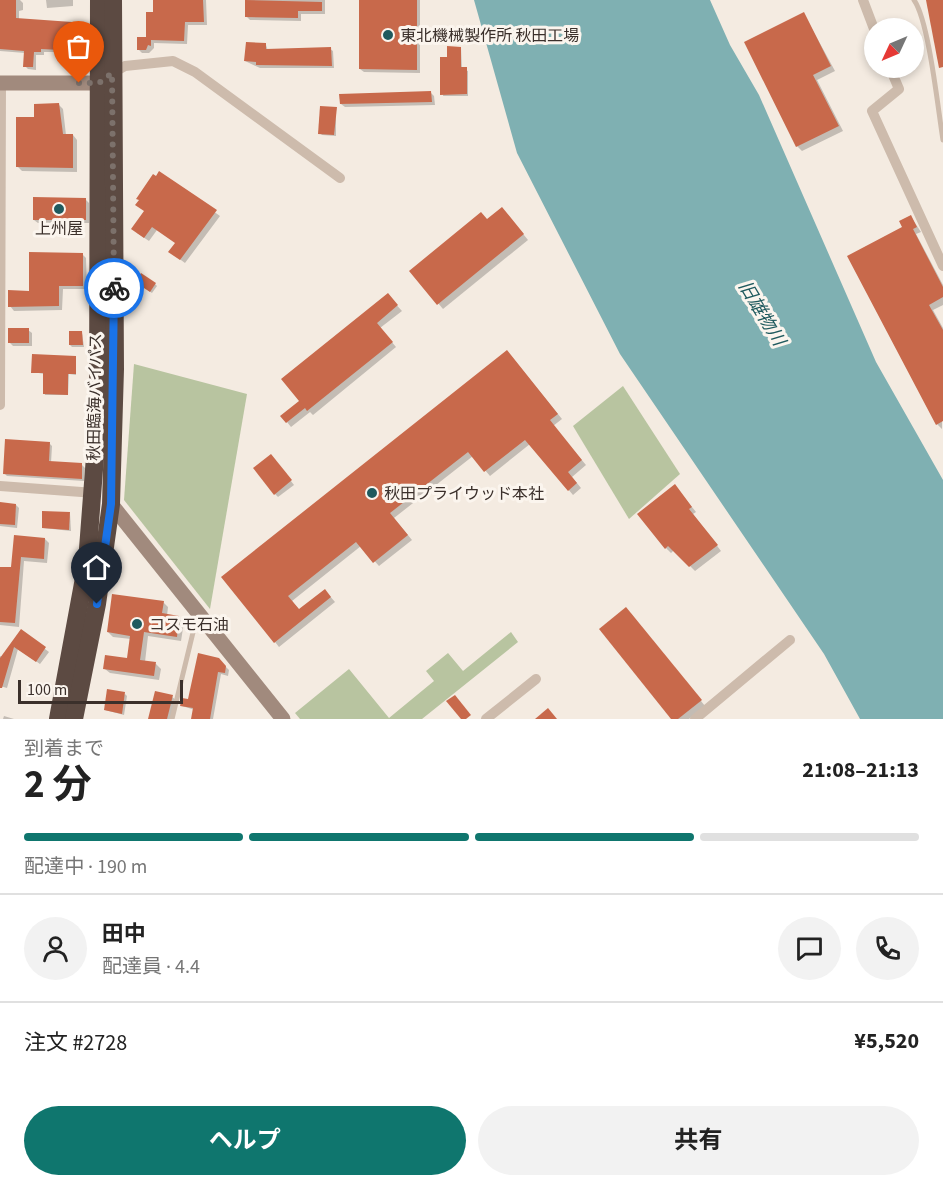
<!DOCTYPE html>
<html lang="ja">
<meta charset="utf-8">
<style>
:root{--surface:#fff;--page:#f2f2f2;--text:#222;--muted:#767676;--line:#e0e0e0;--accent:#0f766e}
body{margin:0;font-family:"Source Sans 3","Noto Sans JP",sans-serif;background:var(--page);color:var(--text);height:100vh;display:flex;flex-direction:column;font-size:22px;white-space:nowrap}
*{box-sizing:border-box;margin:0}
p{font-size:20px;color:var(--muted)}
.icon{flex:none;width:33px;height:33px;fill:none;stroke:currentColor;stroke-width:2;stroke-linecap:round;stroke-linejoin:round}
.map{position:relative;height:719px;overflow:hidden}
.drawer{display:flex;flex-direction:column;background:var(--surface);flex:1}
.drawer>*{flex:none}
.needle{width:39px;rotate:226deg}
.fabs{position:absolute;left:864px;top:18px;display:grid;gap:12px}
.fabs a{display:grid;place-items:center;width:60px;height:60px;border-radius:50%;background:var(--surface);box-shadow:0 3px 9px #0003;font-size:30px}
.scale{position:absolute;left:18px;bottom:15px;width:165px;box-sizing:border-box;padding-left:6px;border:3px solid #3b302b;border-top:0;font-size:16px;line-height:21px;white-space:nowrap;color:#3b302b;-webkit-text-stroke:4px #fbf5ee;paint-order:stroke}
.pin{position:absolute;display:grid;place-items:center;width:51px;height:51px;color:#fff;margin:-62px -26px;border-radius:50% 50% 50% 0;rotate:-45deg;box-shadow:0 0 6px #0007}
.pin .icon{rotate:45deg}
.courier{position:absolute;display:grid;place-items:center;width:60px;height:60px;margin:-30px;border:4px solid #1a73e8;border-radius:50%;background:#fff;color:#222;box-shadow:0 2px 8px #0007}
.summary em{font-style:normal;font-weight:700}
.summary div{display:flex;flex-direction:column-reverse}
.summary{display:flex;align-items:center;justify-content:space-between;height:102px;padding:0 24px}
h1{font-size:39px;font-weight:700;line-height:45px}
.bar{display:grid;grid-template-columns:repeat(4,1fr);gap:9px 6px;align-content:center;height:72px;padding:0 24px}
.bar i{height:8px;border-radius:4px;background:var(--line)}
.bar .selected{background:var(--accent)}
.bar p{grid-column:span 4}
.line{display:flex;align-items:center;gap:15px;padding:0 24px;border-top:2px solid var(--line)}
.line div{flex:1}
.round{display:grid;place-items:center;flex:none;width:63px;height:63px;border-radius:32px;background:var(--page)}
.primary-button{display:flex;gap:12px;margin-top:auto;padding:12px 24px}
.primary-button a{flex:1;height:69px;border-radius:36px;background:var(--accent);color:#fff;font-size:24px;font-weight:700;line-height:69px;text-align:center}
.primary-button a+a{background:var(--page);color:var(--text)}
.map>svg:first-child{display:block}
.green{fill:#b8c4a0}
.water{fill:#7fb0b2}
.shadow{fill:#0003}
.building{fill:#c8694b}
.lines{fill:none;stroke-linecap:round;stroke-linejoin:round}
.lane{stroke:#cdbbac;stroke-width:5}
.street{stroke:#cdbbac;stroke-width:10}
.secondary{stroke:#a18a7d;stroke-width:15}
.highway{stroke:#5c4a42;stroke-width:18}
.done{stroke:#7c716b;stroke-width:6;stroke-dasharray:0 10.8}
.route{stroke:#1a73e8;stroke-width:8}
.poi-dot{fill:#1f5a5e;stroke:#fbf5ee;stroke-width:2}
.labels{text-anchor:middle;stroke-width:6;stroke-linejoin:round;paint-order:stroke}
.poi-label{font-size:16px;fill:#3b302b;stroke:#fbf5ee;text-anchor:start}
.street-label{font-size:16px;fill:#3b302b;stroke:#fbf5ee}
.water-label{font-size:18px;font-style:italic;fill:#1f5a5e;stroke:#fbf5ee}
</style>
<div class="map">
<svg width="943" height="719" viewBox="0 0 943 719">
<rect width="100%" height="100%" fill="#f4ebe1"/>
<g class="green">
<polygon points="134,364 247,394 210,609 124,500"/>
<polygon points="623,386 680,474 629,519 573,426"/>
<polygon points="511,632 518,642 422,719 300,719 295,713 349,669 389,718 434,681 426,671 448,653 463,671"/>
</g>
<polygon class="water" points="474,0 710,0 730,45 759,95 876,362 943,480 943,719 860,719 824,654 620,354 517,153"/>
<g class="shadow">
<polygon points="0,0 20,0 23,3 23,10 19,11 19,20 86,25 89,28 89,38 64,38 64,52 44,52 44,55 36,55 36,70 28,69 25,66 25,53 0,51"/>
<polygon points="46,0 73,0 73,6 47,8"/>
<polygon points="154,0 206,0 207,25 188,25 187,44 154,43 154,48 149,53 142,53 138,49 147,38 154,13"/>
<polygon points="246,0 325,0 325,14 301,14 301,21 250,20 246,16"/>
<polygon points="361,0 420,0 420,73 364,72 360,69"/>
<polygon points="804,14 835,71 817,80 843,131 802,151 797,146"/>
<polygon points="266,45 268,51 330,49 333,51 334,68 260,68 245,61"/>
<polygon points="461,48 462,69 468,71 468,96 443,96 448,59"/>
<polygon points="431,93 434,96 435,105 345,107 341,104"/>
<polygon points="59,105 63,109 66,135 73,135 77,140 77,172 22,171 18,167 36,119"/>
<polygon points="336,109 336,136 322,135 320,133"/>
<polygon points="160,173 220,216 185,263 170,252 176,243 157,230 149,241 137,233"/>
<polygon points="85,199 89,203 89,223 38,223 34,220"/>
<polygon points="507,214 528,240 443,309 411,271 488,221"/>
<polygon points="911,217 921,232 916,234 943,285 943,305 933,310 943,328 942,429 937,424"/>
<polygon points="82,254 86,258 87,289 63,289 62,310 14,311 10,306"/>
<polygon points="139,284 155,284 157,286 152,293"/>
<polygon points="392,300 402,311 380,328 396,347 313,415 310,412 291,427 287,422 301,401"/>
<polygon points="28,330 32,333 32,346 13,346 9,342"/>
<polygon points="82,333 84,347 72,347 70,345"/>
<polygon points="76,357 76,375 69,374 68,395 45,395 44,374 33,372"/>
<polygon points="512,357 562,419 553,426 586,465 572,477 581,488 573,495 530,444 490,476 473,456 394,518 412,540 379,566 361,546 292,601 300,611 329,595 335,602 279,647 224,577"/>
<polygon points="49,443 52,446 51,463 81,464 85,468 84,481 7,476 4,473"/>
<polygon points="274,459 294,485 278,497 275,494"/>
<polygon points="679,491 696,512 693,514 721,551 695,571 674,550 671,553 666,548"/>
<polygon points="0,504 16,505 19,508 17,528 0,526"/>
<polygon points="70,514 71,531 43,528"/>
<polygon points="15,537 45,539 49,543 47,563 24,561 19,627 0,625 0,568 13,569"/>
<polygon points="163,602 168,607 167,616 179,617 184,622 181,641 148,636 145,662 156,664 161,669 159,680 110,673 105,669 128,660 131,639 113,637 108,632"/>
<polygon points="631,614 705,706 689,719 673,719 601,629"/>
<polygon points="21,631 49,652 40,664 18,649 7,688 0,686 0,656 3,657"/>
<polygon points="218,659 229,670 228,676 221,674 213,719 193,719 195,710 182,706 189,701"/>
<polygon points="125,694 127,696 124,715 105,710"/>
<polygon points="172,697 176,700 171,719 149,719"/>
<polygon points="4,716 14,719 3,719"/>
</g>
<g class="building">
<polygon points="0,0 16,0 16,18 86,23 87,35 61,36 61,50 41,49 41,52 34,52 33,67 23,67 24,51 0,49"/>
<polygon points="153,0 203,0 204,22 185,22 184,41 151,40 151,46 148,45 146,50 137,50 137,37 146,37 146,12 153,12"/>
<polygon points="245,0 322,2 322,11 298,11 298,18 245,17"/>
<polygon points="359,0 417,0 417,70 359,69"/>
<polygon points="926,0 943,0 943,67 939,68"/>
<polygon points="804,12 831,66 813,75 839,126 796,147 744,42"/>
<polygon points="246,42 266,43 266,49 331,47 332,66 256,65 256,62 244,61"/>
<polygon points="447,46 461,47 461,67 467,67 467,94 440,95 440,57 447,57"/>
<polygon points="431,91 432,102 340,104 339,94"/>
<polygon points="59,103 63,134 73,134 73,168 16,167 16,117 34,117 34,104"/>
<polygon points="320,106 337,107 334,135 318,134"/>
<polygon points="159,171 217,210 180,260 168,252 175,243 152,227 144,238 131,229 144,211 135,205 139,200 136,199 153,174 156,176"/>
<polygon points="33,197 86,198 86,220 33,220"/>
<polygon points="502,207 524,234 437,305 409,271 481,212 487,219"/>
<polygon points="911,215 917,227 913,229 943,287 943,297 929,305 943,330 943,421 936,425 847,256 902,227 899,221"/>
<polygon points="29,252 83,253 83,286 59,286 59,306 8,307 8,290 29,291"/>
<polygon points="141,273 156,283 150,292 135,282"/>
<polygon points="388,293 398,305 377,323 393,342 307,411 305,408 286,423 280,416 299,401 281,379"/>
<rect x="8" y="328" width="21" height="15"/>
<polygon points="69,331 82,331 83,345 69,345"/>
<polygon points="507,350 558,414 550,420 582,460 568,472 577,483 568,491 525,440 484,472 468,452 390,513 408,535 373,563 356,542 288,596 299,609 325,589 331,597 274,643 221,577"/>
<polygon points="32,354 76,356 76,374 68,374 68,395 43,394 43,373 31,373"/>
<polygon points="5,439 50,442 49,461 82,463 82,479 3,474"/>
<polygon points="271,454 292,480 274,495 253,468"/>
<polygon points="675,484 692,507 689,509 718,545 689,567 668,546 665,549 637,514"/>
<polygon points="0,502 16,504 15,525 0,524"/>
<polygon points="42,511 70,512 69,530 42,528"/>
<polygon points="14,535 45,538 44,559 21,557 15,623 0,622 0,567 11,567"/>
<polygon points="112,594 164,601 162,613 179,616 177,637 144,632 140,660 156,662 154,676 103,669 105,655 127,658 130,636 107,632"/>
<polygon points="626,607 702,700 678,719 671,719 599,629"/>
<polygon points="21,629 46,647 36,662 14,647 2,688 0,688 0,658"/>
<polygon points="198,653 219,658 226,666 225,673 218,672 210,719 191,719 193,708 180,706 182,698 188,699"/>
<polygon points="107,689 125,692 122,714 104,710"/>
<polygon points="155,691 173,695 167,719 148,719"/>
<polygon points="455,695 471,715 466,719 461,719 446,701"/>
<polygon points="548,708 557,719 535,719"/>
</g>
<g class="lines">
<g class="lane">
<path d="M 914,0 C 929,21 938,110 943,140"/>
<polyline points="172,719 197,616"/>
</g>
<g class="street">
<polyline points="863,0 874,29"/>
<polyline points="890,68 899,89 872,111 943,266"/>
<polyline points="113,73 125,66 173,61 195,72 340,178"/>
<polyline points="0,405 1,83"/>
<polyline points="0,486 95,493"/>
<polyline points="486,719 536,679"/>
<polyline points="695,719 790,640"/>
</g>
<g class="secondary">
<polyline points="0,83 99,83 106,78"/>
<polyline points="111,504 283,719"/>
</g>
<g class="highway">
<polyline points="58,719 87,562 98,417 99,0"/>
<polyline points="74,719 97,604 111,504 115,369 113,0"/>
</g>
</g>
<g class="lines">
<polyline class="done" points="79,83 99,83 112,73 114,288"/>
<polyline class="route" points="97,604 111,504 114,288"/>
</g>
<g class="poi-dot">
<circle cx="388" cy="35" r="6"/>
<circle cx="59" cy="209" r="6"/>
<circle cx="372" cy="493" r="6"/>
<circle cx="137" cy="624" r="6"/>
</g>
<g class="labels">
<g class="poi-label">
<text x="400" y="41">東北機械製作所 秋田工場</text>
<text x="59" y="234" text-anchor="middle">上州屋</text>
<text x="384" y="499">秋田プライウッド本社</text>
<text x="149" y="630">コスモ石油</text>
</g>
<g class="street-label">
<text transform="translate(94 397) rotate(-89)" y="6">秋田臨海バイパス</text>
</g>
<g class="water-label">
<text transform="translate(762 313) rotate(59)" y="6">旧雄物川</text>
</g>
</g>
</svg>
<div class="fabs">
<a><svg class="needle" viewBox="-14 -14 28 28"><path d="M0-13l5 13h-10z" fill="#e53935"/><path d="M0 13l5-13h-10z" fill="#767676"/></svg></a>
</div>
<div class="scale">100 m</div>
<div class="pin" style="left:79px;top:83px;background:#ea580c"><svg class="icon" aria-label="bag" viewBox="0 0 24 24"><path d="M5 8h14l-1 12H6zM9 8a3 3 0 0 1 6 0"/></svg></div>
<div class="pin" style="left:97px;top:604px;background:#1f2937"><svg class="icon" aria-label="home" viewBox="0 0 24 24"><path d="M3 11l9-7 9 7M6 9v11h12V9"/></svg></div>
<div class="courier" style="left:114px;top:288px"><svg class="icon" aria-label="bike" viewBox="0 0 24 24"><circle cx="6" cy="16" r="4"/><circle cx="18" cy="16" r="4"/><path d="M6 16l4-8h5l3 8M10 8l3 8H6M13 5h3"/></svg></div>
</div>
<section class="drawer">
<div class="summary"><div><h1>2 分</h1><p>到着まで</p></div><em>21:08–21:13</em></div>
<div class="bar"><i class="selected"></i><i class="selected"></i><i class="selected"></i><i></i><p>配達中 · 190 m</p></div>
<div class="line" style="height:108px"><a class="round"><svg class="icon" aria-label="person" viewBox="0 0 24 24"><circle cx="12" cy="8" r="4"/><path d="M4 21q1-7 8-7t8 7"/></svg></a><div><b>田中</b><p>配達員 · 4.4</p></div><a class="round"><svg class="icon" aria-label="chat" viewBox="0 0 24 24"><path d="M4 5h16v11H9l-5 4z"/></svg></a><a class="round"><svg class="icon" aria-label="phone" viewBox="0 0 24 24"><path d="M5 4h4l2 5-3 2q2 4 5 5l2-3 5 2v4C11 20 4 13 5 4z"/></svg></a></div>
<div class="line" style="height:78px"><div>注文 #2728</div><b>¥5,520</b></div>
<div class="primary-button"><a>ヘルプ</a><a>共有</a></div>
</section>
